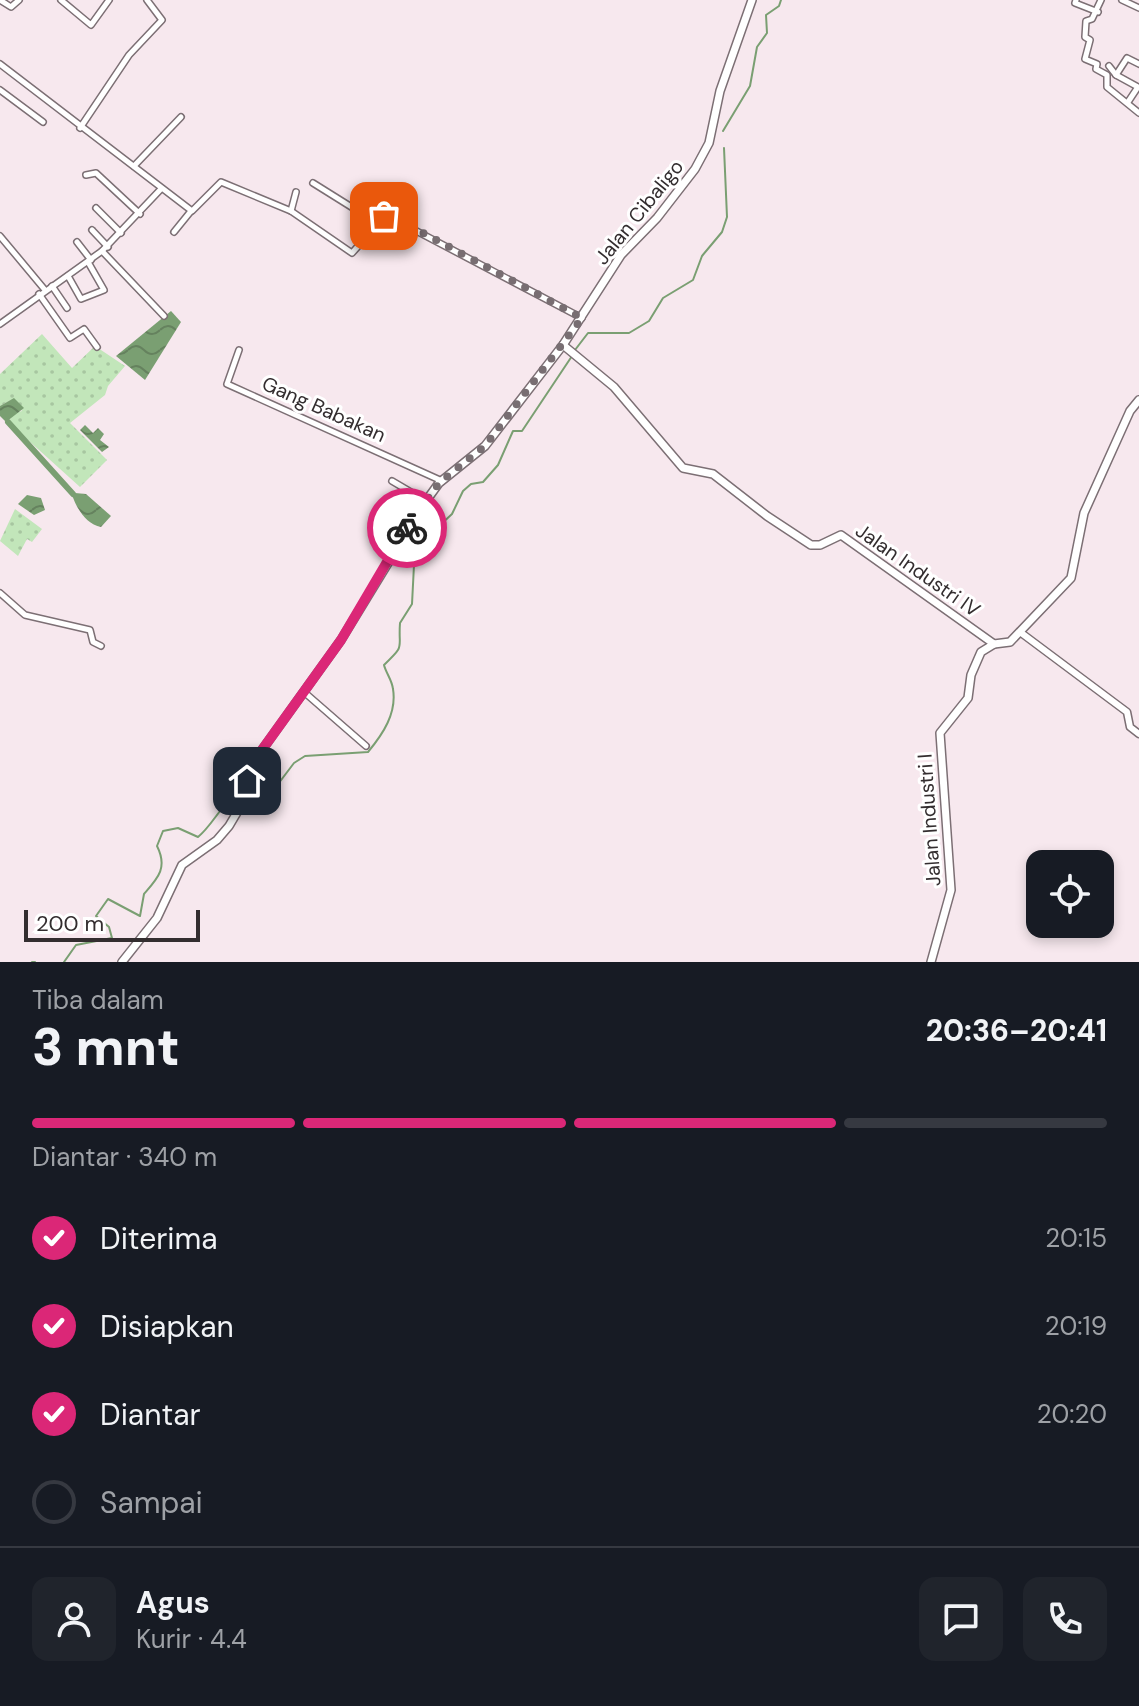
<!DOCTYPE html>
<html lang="id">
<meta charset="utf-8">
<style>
:root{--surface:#171b24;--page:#20242c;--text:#f1f3f6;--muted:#9ea1a6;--line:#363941;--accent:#db2777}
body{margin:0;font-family:"DM Sans",sans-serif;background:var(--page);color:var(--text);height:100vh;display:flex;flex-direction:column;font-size:30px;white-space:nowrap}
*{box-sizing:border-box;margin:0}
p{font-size:26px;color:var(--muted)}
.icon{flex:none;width:44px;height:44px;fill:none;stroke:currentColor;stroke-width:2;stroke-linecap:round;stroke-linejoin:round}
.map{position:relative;height:962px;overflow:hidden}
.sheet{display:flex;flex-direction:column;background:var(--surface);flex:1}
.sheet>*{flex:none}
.fabs{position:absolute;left:1026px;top:850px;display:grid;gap:16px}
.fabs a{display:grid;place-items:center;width:88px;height:88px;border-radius:16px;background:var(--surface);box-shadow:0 4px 12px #0003;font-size:40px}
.scale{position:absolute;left:24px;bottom:20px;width:176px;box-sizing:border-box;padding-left:8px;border:4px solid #332d2f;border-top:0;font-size:22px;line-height:28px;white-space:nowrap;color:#332d2f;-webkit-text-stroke:6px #fff;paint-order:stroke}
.pin{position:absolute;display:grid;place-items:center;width:68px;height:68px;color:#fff;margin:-34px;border-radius:16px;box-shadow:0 4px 12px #0006}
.courier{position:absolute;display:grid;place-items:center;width:80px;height:80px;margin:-40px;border:6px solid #db2777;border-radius:50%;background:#fff;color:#222;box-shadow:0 2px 10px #0007}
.overview em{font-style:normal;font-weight:800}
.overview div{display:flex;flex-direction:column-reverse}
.overview{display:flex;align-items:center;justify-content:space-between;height:136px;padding:0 32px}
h1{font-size:52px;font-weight:800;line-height:60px}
.bar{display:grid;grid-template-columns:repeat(4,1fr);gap:12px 8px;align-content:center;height:96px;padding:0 32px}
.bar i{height:10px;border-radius:6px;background:var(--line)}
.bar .current{background:var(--accent)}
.bar p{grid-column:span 4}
.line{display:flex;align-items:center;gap:20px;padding:0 32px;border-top:2px solid var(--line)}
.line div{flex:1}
.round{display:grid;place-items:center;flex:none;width:84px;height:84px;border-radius:16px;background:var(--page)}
ol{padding:0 32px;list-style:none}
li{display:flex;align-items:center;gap:24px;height:88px}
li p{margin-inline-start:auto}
li .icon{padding:8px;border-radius:50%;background:var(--accent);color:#fff;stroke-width:4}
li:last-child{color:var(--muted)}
li i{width:44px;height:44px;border:4px solid var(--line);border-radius:50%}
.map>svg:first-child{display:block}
.grass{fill:url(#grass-dots)}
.water{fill:url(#water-waves)}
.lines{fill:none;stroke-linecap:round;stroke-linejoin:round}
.stream{stroke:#7a9f72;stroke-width:2}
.canal{stroke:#7a9f72;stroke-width:6}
.minor-casing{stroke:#7c6f74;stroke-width:8}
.tertiary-casing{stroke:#7c6f74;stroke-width:9}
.secondary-casing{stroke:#7c6f74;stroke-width:10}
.minor{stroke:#fff;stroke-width:5}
.tertiary{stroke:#fff;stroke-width:6}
.secondary{stroke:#fff;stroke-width:7}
.done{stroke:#786e72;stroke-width:8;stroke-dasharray:0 14.4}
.route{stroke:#db2777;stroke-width:10}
.labels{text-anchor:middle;stroke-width:6;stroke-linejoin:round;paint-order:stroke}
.street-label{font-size:20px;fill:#332d2f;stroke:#fff}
</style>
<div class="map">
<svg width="1139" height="962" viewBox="0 0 1139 962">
<defs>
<pattern id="grass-dots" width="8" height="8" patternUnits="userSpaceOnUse" patternTransform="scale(2)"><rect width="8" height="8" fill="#c2e6ba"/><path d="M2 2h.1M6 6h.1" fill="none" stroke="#a7c6a0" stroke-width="1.8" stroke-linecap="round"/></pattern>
<pattern id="water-waves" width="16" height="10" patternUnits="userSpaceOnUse" patternTransform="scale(2)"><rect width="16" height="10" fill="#7a9f72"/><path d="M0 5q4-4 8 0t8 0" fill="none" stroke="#65825e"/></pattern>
</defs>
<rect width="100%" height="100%" fill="#f7e8ee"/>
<g class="grass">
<polygon points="42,334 72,368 95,346 125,366 108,386 105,395 70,423 107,460 80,487 8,422 14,413 22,411 16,401 11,400 0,406 0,374"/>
<polygon points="15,509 42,529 32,542 27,539 18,556 0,541"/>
</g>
<g class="water">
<polygon points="171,311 181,322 145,380 116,356"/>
<polygon points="14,398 24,408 6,422 0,416 0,406"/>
<polygon points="85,425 93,433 98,428 104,434 100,440 109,447 102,452 80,430"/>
<path d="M 75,493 L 86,494 L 111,516 L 101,527 C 86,524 77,509 72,495 Z"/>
<polygon points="27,495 41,498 45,510 34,515 18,504"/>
</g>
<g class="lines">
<g class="stream">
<polyline points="723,131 750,86 757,47 767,33 766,15 779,6 781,0"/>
<polyline points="575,350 588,333 629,333 649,321 663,298 693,280 702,256 722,232 727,217 724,148"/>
<path d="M 247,791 L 269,796 L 294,763 L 305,756 L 368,752 C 383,734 397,713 393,689 C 392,680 386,673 384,665 C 406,644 398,650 400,623 L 412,604 L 414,565 L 425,539 L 452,514 L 463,491 L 471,484 L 483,482 L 498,465 L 513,431 L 522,431 L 572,356"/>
<polyline points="32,962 35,962"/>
<path d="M 64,962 L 76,945 L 112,938 L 109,927 L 96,916 L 108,899 L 140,916 L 144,894 C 158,878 168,868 157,846 L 163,831 L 178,828 L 198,837 C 214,824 223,800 241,792"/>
</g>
<polyline class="canal" points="8,422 73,494"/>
<defs>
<g id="minor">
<polyline points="0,0 11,7 19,0"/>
<polyline points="61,0 91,25 109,0"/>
<polyline points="1076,0 1075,3 1098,12"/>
<polyline points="1101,0 1092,19 1086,21 1085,37 1090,40 1085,59 1097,64 1096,69 1107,75 1107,87 1139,113"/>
<polyline points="1122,0 1139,8"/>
<polyline points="0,64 192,211 221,182 291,211 352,253 386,215 582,318"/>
<polyline points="1109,66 1116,75 1138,87 1128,102"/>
<polyline points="1116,75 1127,58 1139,64"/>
<polyline points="0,90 43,122"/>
<polyline points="80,128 129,55 162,20 147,0"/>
<polyline points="134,166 181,117"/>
<polyline points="86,175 96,173 140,214"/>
<polyline points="313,183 377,223"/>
<polyline points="96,208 121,233"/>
<polyline points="291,211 296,192"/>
<polyline points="92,230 108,247"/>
<polyline points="174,232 191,211"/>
<polyline points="0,236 45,290"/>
<polyline points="77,242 91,260"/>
<polyline points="102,251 164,316"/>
<polyline points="68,276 81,299 104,290 88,262"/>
<polyline points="52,286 67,308"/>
<polyline points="39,294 70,338 84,329 97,347"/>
<polyline points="0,324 102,251 160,190"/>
<polyline points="239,350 227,384 442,481"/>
<polyline points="392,481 426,501"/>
<polyline points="0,593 25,615 90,630 93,642 101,646"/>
<polyline points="304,692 366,746"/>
<polyline points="221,791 250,770"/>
</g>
<polyline id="tertiary" points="1020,632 1127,712 1130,727 1139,734"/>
<g id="secondary">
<polyline points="563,345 614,387 683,468 713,474 767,516 811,545 820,545 841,535 994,644"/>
<polyline points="122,962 157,918 182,865 217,840 229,826 242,804 254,761 341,640 426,501 439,483 485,446 563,345 621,255 657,218 695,169 709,143 720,91 752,0"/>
<polyline points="931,962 951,890 940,733 968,698 971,675 981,652 994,644 1010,642 1071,578 1084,513 1130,411 1139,400"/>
</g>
</defs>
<use href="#minor" class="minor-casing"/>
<use href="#tertiary" class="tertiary-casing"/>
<use href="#secondary" class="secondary-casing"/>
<use href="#minor" class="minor"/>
<use href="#tertiary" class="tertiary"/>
<use href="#secondary" class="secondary"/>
</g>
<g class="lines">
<polyline class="done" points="384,216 408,225 582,318 485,446 439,483 407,528"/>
<polyline class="route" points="247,781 254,761 341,640 407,528"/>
</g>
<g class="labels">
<g class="street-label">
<text transform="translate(639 212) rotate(-51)" y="7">Jalan Cibaligo</text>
<text transform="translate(324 409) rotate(24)" y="7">Gang Babakan</text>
<text transform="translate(918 570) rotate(35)" y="7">Jalan Industri IV</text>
<text transform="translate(929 820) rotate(-94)" y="7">Jalan Industri I</text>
</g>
</g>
</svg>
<div class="fabs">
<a><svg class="icon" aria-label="locate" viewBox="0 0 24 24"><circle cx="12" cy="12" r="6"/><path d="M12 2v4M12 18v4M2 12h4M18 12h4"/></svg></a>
</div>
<div class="scale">200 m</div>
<div class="pin" style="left:384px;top:216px;background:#ea580c"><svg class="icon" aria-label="bag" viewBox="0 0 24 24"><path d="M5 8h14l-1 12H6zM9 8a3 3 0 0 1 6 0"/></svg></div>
<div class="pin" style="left:247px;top:781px;background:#1f2937"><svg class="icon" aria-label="home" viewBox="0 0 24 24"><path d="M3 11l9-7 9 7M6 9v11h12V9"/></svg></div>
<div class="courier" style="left:407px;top:528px"><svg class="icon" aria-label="bike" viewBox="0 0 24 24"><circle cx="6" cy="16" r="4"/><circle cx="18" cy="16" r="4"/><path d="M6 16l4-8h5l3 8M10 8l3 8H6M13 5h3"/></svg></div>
</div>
<section class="sheet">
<div class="overview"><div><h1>3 mnt</h1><p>Tiba dalam</p></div><em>20:36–20:41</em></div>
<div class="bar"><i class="current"></i><i class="current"></i><i class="current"></i><i></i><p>Diantar · 340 m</p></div>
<ol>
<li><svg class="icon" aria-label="check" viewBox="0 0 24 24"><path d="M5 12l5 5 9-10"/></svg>Diterima<p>20:15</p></li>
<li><svg class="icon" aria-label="check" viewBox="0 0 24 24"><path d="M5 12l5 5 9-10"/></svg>Disiapkan<p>20:19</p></li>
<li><svg class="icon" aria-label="check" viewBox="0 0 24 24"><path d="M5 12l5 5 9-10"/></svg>Diantar<p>20:20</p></li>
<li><i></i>Sampai</li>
</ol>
<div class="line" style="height:144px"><a class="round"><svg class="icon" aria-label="person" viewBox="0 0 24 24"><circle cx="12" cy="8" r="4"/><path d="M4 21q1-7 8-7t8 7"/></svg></a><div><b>Agus</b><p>Kurir · 4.4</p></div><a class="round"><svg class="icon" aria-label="chat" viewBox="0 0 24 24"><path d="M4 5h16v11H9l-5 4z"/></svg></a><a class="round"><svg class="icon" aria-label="phone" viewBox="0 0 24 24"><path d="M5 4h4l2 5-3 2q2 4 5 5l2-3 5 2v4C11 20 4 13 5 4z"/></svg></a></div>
</section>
